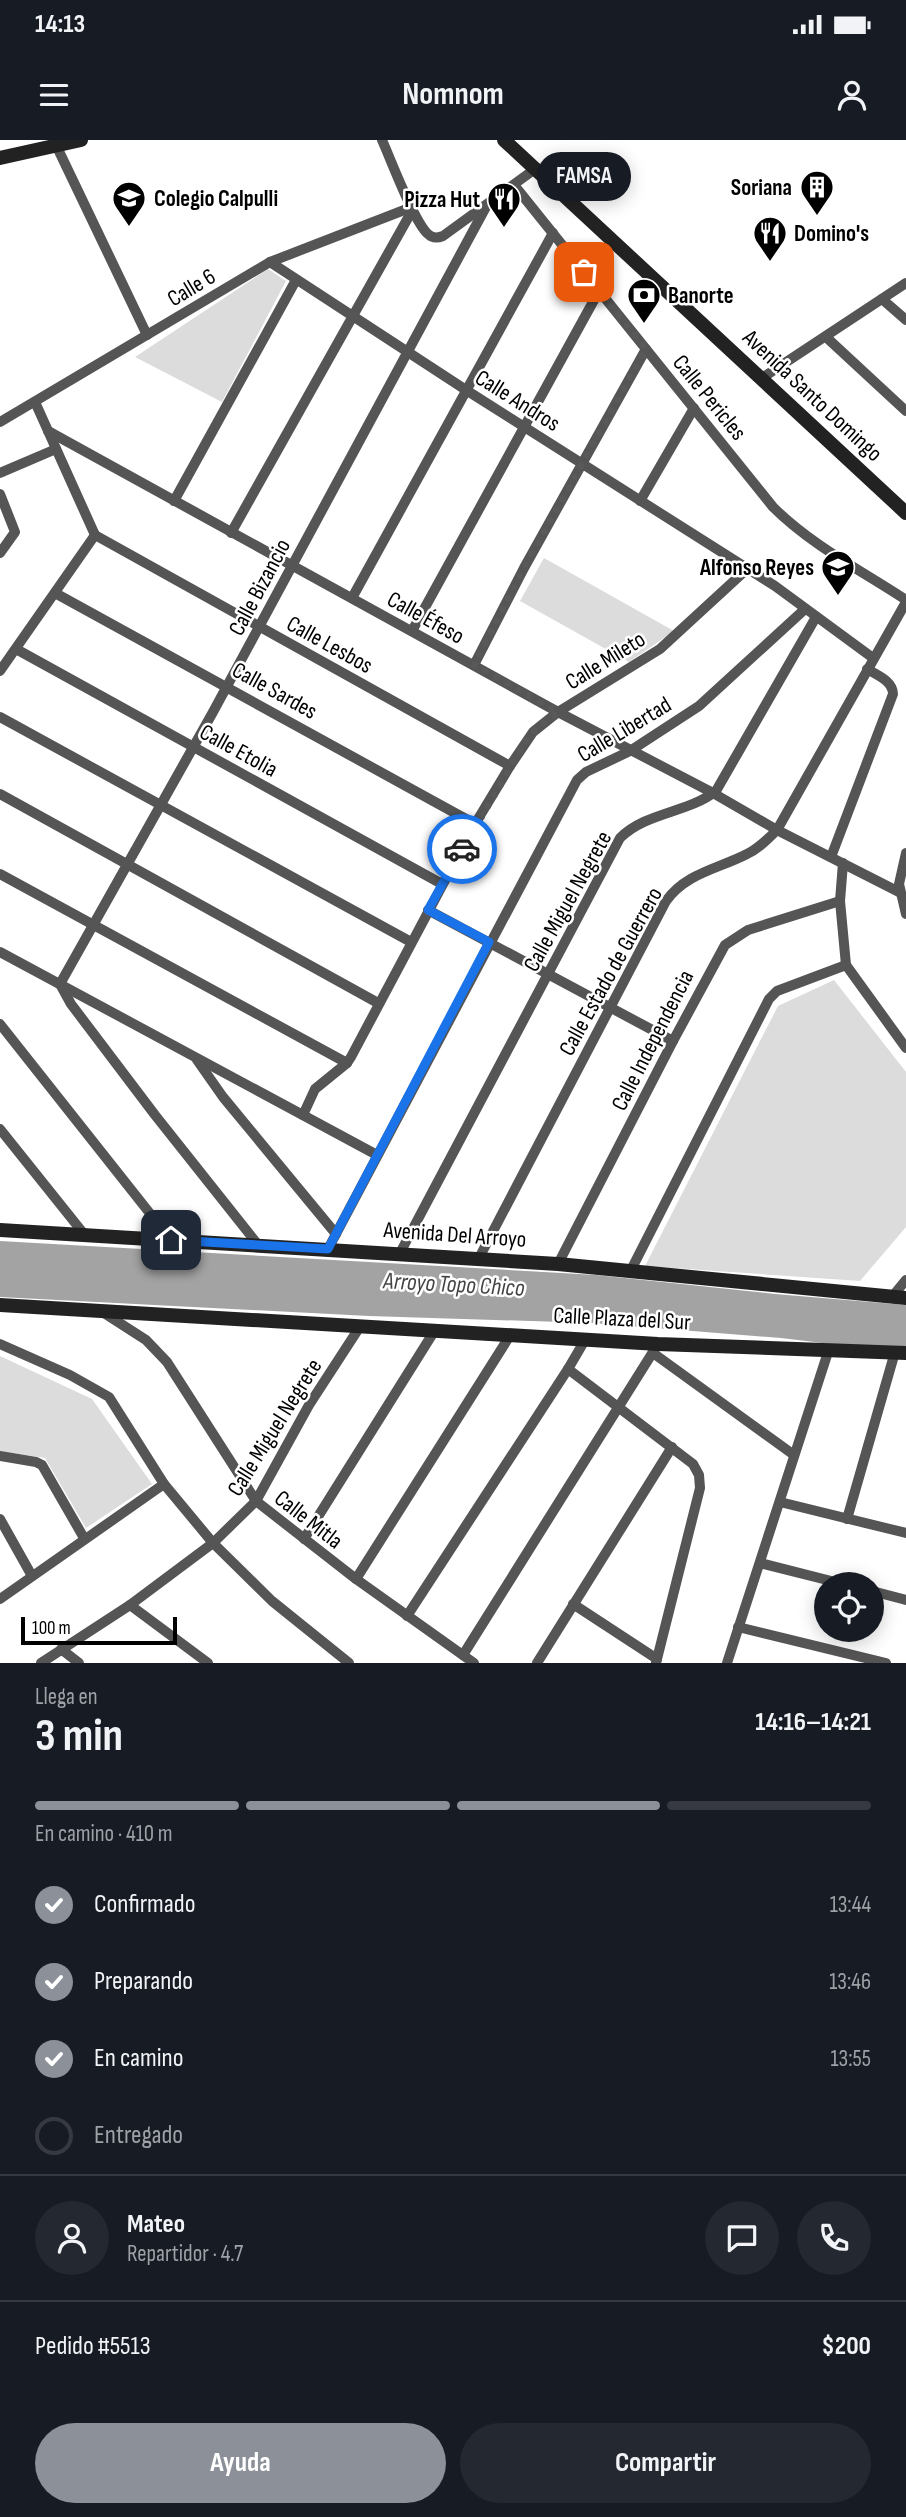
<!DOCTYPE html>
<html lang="es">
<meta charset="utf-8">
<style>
:root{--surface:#171b24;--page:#242831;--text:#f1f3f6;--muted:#9ea1a6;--line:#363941;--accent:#8c9099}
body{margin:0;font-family:"Sofia Sans Condensed",sans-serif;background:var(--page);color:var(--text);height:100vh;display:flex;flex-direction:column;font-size:26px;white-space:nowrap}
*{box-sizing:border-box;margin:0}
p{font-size:23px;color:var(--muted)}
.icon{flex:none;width:38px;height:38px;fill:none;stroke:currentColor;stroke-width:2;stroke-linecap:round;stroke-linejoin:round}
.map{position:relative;height:1523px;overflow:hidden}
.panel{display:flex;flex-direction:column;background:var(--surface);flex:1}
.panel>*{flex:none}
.controls{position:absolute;left:814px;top:1432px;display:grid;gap:14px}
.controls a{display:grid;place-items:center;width:70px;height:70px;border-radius:50%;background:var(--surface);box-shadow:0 4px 18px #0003;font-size:35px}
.scale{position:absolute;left:21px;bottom:18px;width:156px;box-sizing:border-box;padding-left:7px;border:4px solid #000;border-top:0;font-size:19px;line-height:24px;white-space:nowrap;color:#000;-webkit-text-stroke:5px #fff;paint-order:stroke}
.pin{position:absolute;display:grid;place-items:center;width:60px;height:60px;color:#fff;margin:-30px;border-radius:14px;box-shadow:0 4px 10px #0006}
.courier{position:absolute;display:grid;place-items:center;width:70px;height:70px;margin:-35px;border:5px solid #1a73e8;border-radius:50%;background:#fff;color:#222;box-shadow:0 2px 9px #0007}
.bubble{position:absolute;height:49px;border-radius:24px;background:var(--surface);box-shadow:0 4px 18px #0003;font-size:23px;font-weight:700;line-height:49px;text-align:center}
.summary em{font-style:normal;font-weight:700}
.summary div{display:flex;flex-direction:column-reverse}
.summary{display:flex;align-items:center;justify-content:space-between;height:119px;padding:0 35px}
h1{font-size:46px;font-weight:700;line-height:52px}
.bar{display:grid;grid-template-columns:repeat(4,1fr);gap:10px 7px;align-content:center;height:84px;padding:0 35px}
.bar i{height:9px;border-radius:5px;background:var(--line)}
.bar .selected{background:var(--accent)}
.bar p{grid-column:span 4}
.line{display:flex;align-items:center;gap:18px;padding:0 35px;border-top:2px solid var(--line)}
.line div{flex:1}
.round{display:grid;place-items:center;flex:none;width:74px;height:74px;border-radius:37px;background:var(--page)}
ol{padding:0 35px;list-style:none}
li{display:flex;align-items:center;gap:21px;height:77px}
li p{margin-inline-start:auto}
li .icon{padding:7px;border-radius:50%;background:var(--accent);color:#fff;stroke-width:4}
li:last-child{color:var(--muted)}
li i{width:38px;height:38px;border:4px solid var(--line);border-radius:50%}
.action{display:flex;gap:14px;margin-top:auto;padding:14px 35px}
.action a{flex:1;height:80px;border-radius:42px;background:var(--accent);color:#fff;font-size:28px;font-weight:700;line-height:80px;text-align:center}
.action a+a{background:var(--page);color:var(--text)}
.status{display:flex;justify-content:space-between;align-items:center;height:49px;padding:0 35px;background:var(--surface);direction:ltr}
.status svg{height:19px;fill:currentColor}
header{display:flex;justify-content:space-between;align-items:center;height:91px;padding:0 35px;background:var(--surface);font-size:32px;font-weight:700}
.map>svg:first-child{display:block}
.green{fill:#dcdcdc}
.water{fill:#a3a3a3}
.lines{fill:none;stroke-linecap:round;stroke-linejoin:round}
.street{stroke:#555;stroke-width:10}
.secondary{stroke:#222;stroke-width:14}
.done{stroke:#595959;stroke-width:7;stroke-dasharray:0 12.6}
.route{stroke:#1a73e8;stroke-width:9}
.labels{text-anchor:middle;stroke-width:5;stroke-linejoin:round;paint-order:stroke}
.poi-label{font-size:23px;font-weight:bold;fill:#000;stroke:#fff;text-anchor:end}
.street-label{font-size:23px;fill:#000;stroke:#fff}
.water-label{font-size:24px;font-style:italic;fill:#444;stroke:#fff}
</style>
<div class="status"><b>14:13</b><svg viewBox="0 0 49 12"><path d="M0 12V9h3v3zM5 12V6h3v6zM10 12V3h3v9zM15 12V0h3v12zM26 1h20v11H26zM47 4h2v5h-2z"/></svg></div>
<header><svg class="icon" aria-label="menu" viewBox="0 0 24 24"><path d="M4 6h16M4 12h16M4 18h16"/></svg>Nomnom<svg class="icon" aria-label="person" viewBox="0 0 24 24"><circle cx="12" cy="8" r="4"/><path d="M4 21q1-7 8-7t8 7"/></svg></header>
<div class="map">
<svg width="906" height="1523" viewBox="0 0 906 1523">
<rect width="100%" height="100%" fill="#fff"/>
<g class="green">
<polygon points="268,129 286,141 222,262 135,217"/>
<polygon points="544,418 674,491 629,522 520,461"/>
<polygon points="834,840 906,932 906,1087 860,1141 645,1126 778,866"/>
<polygon points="0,1216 92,1259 152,1344 86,1388 45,1318 0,1311"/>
</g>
<polygon class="water" points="0,1101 596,1135 775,1154 906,1165 906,1213 781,1198 593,1183 369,1176 0,1157"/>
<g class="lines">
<g class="street">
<path d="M 382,0 C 391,20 414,82 428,94 C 433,99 438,98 443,96 L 535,29"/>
<polyline points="56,5 147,195"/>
<path d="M 514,45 L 773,367 C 811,405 862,431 906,460"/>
<polyline points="270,122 466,250 775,446 873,518"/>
<polyline points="882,159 906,180"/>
<polyline points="826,197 906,271"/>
<polyline points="762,238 906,143"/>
<polyline points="35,262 95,395"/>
<polyline points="0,282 270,122 412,67"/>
<polyline points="48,291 558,572 713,653 777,690 899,752"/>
<polyline points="0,333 56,309"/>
<polyline points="0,354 15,392 0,413"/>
<polyline points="174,361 296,140"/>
<polyline points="640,361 694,268"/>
<polyline points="231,393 413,69"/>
<polyline points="95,395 510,626"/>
<polyline points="55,453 475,684"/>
<polyline points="352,458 553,93"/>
<polyline points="412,491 599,151"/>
<polyline points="16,509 442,744"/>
<polyline points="474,525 524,428 646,209"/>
<polyline points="0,531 95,395"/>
<polyline points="0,577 411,802"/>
<polyline points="0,654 378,863"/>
<polyline points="906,713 899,744 906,774"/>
<path d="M 831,717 L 893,554 C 893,541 877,535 867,529"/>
<polyline points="843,723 840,761 846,825 906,908"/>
<polyline points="0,734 347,923"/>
<polyline points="428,770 673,901"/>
<polyline points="0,812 377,1015"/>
<polyline points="0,884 171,1100"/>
<polyline points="197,920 223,957 336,1094"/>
<polyline points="303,975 315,949 347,923 351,917 475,684 510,626 533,592 558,572 660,509 747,429"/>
<polyline points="0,989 84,1094"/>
<polyline points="259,1106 155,975 71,864 60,844 213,572 487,65"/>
<polyline points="328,1109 577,640 586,632 630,611 699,566 805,469"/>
<path d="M 400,1113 L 620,698 C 646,672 688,673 716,651 L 816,477"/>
<path d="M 479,1118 L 666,761 C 686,733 718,729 747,714 C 758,709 768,699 777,690 L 906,462"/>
<polyline points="558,1124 673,901 725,805 748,790 840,761"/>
<polyline points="631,1130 769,859 777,851 846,825"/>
<polyline points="892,1157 906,1140"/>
<polyline points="104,1173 146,1200 167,1222 256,1361 356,1439 474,1523"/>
<polyline points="0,1204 70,1235 109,1257 164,1344 213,1403 272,1461 349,1523"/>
<polyline points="653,1213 794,1315"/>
<polyline points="568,1229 693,1324 699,1335 700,1348 656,1523"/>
<polyline points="0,1316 36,1322 42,1325 84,1398"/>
<polyline points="780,1362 906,1393"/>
<polyline points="0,1379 32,1436"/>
<polyline points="847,1379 895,1212"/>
<polyline points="304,1399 435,1190"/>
<polyline points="760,1423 843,1444"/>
<polyline points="356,1439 511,1194"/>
<polyline points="872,1451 906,1460"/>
<polyline points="0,1459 164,1344"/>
<polyline points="573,1464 657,1519"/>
<polyline points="130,1465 208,1523"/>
<polyline points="407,1476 568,1229 585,1200"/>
<polyline points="738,1487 886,1523"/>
<polyline points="61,1509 79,1523"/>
<polyline points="463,1515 658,1204"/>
<polyline points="41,1523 130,1465 213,1403 256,1361 309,1265 361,1185"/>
<polyline points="537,1523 672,1307"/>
<polyline points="727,1523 829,1209"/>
</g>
<g class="secondary">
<polyline points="504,0 906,373"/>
<polyline points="0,18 81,0"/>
<polyline points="0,1090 558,1124 906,1158"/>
<polyline points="0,1165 658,1204 906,1213"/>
</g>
</g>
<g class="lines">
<polyline class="done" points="462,709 525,603 533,592 558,572 474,525 524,428 646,209 584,132"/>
<polyline class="route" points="171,1100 328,1109 489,802 428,770 462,709"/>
</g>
<defs>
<symbol id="building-pin" viewBox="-11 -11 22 30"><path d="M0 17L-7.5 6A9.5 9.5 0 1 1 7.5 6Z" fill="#000" stroke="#fff"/><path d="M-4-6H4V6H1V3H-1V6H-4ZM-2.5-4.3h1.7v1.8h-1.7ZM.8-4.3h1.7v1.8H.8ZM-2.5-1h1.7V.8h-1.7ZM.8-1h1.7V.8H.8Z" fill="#fff"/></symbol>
<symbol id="school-pin" viewBox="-11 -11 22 30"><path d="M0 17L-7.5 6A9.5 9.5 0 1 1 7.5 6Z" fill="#000" stroke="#fff"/><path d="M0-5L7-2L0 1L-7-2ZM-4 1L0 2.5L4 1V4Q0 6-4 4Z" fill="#fff"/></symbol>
<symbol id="restaurant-pin" viewBox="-11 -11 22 30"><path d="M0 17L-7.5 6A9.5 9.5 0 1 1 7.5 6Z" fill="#000" stroke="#fff"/><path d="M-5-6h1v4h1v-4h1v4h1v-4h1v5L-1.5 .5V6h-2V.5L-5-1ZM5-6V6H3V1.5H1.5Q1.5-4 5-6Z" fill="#fff"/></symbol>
<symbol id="bank-pin" viewBox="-11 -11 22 30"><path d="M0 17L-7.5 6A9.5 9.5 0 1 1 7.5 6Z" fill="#000" stroke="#fff"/><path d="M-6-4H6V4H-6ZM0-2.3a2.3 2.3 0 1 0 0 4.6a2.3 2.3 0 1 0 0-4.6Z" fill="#fff"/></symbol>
<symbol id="university-pin" viewBox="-11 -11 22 30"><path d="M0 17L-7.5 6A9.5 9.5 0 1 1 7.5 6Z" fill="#000" stroke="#fff"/><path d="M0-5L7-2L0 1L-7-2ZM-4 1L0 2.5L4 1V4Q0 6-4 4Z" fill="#fff"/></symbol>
</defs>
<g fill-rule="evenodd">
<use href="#building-pin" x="798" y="28" width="38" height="52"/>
<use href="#school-pin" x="110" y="39" width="38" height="52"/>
<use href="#restaurant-pin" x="485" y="40" width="38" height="52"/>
<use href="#restaurant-pin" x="751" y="74" width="38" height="52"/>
<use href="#bank-pin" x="625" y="136" width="38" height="52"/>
<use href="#university-pin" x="819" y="408" width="38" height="52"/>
</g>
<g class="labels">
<g class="poi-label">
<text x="792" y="55">Soriana</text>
<text x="154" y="66" text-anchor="start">Colegio Calpulli</text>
<text x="480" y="67">Pizza Hut</text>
<text x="794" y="101" text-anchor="start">Domino's</text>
<text x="668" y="163" text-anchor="start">Banorte</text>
<text x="814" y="435">Alfonso Reyes</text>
</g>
<g class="street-label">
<text transform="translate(191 147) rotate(-31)" y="8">Calle 6</text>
<text transform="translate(813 255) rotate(43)" y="8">Avenida Santo Domingo</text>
<text transform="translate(710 257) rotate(51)" y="8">Calle Pericles</text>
<text transform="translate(518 260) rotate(32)" y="8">Calle Andros</text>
<text transform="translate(259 447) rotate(-62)" y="8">Calle Bizancio</text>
<text transform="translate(426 477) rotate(29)" y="8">Calle Éfeso</text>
<text transform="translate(330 504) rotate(29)" y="8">Calle Lesbos</text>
<text transform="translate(605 520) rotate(-32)" y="8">Calle Mileto</text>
<text transform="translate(275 550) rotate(29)" y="8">Calle Sardes</text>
<text transform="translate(624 589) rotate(-31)" y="8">Calle Libertad</text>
<text transform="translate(239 610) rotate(29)" y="8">Calle Etolia</text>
<text transform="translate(567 761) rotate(-61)" y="8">Calle Miguel Negrete</text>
<text transform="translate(610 831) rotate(-61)" y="8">Calle Estado de Guerrero</text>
<text transform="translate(652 900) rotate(-63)" y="8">Calle Independencia</text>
<text transform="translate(455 1094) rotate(4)" y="8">Avenida Del Arroyo</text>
<text transform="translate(622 1178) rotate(3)" y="8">Calle Plaza del Sur</text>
<text transform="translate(274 1287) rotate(-58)" y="8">Calle Miguel Negrete</text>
<text transform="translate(309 1379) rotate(38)" y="8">Calle Mitla</text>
</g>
<g class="water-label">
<text transform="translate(454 1144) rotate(3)" y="8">Arroyo Topo Chico</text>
</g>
</g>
</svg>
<div class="controls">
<a><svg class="icon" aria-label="locate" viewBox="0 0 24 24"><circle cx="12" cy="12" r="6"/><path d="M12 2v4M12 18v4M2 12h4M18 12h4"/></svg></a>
</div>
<div class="scale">100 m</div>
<div class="pin" style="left:584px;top:132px;background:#ea580c"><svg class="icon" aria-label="bag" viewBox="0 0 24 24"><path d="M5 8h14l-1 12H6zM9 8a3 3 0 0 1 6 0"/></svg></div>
<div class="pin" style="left:171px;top:1100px;background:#1f2937"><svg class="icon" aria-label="home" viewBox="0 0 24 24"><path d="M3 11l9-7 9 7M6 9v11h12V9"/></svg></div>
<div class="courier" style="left:462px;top:709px"><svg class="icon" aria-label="car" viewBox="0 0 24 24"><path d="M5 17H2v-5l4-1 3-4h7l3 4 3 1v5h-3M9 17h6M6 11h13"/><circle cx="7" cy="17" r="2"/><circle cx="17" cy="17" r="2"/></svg></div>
<div class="bubble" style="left:537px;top:12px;width:94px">FAMSA</div>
</div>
<section class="panel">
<div class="summary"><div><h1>3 min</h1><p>Llega en</p></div><em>14:16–14:21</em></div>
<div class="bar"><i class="selected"></i><i class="selected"></i><i class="selected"></i><i></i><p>En camino · 410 m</p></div>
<ol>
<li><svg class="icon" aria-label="check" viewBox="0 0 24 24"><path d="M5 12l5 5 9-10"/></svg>Confirmado<p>13:44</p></li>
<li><svg class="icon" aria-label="check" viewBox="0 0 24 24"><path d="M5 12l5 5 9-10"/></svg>Preparando<p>13:46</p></li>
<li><svg class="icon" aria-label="check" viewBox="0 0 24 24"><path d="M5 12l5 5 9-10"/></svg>En camino<p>13:55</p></li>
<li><i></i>Entregado</li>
</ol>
<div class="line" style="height:126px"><a class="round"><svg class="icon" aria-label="person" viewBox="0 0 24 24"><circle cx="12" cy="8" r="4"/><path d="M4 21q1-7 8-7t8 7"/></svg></a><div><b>Mateo</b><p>Repartidor · 4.7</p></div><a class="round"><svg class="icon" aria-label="chat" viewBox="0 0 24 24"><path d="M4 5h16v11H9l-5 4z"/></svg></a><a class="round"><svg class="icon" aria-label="phone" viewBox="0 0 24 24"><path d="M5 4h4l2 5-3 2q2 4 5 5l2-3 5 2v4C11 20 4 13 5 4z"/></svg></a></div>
<div class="line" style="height:91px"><div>Pedido #5513</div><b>$200</b></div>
<div class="action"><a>Ayuda</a><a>Compartir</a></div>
</section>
